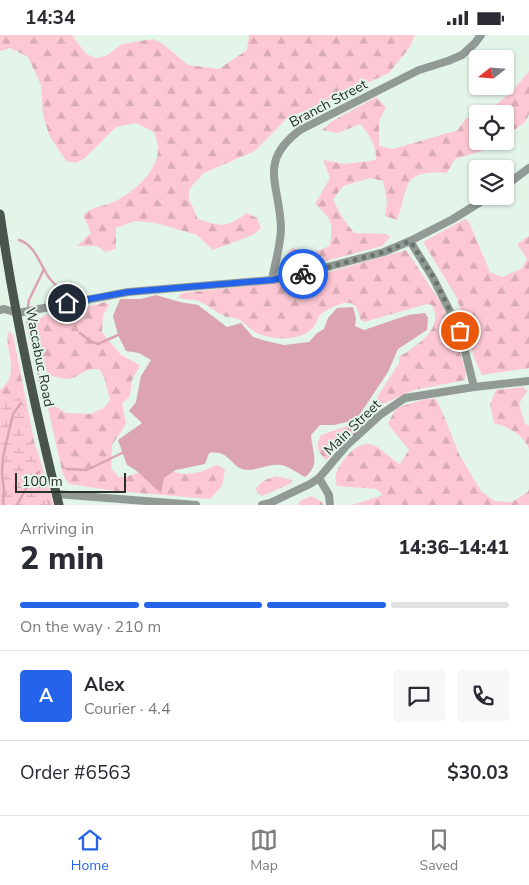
<!DOCTYPE html>
<meta charset="utf-8">
<style>
:root{--surface:#fff;--page:#f7f7f7;--text:#2b2b33;--muted:#7c7c81;--line:#e1e1e2;--accent:#2563eb}
body{margin:0;font-family:"Nunito Sans",sans-serif;background:var(--page);color:var(--text);height:100vh;display:flex;flex-direction:column;font-size:19px;white-space:nowrap}
*{box-sizing:border-box;margin:0}
p{font-size:16px;color:var(--muted)}
.icon{flex:none;width:28px;height:28px;fill:none;stroke:currentColor;stroke-width:2;stroke-linecap:round;stroke-linejoin:round}
.map{position:relative;height:470px;overflow:hidden}
.side{display:flex;flex-direction:column;background:var(--surface);flex:1}
.side>*{flex:none}
.needle{width:32px;rotate:253deg}
.tools{position:absolute;left:469px;top:15px;display:grid;gap:10px}
.tools a{display:grid;place-items:center;width:45px;height:45px;border-radius:5px;background:var(--surface);box-shadow:0 1px 4px #0004;font-size:25px}
.scale{position:absolute;left:15px;bottom:12px;width:111px;box-sizing:border-box;padding-left:5px;border:2px solid #292f2b;border-top:0;font-size:14px;line-height:18px;white-space:nowrap;color:#292f2b;-webkit-text-stroke:4px #e3f5e9;paint-order:stroke}
.pin{position:absolute;display:grid;place-items:center;width:42px;height:42px;color:#fff;margin:-21px;border:2px solid #fff;border-radius:50%;box-shadow:0 1px 5px #0007}
.courier{position:absolute;display:grid;place-items:center;width:50px;height:50px;margin:-25px;border:4px solid #2563eb;border-radius:50%;background:#fff;color:#222;box-shadow:0 1px 6px #0007}
.summary em{font-style:normal;font-weight:800}
.summary div{display:flex;flex-direction:column-reverse}
.summary{display:flex;align-items:center;justify-content:space-between;height:85px;padding:0 20px}
h1{font-size:32px;font-weight:800;line-height:38px}
.bar{display:grid;grid-template-columns:repeat(4,1fr);gap:8px 5px;align-content:center;height:60px;padding:0 20px}
.bar i{height:6px;border-radius:4px;background:var(--line)}
.bar .on{background:var(--accent)}
.bar p{grid-column:span 4}
.line{display:flex;align-items:center;gap:12px;padding:0 20px;border-top:1px solid var(--line)}
.line div{flex:1}
.round{display:grid;place-items:center;flex:none;width:52px;height:52px;border-radius:5px;background:var(--page)}
.status{display:flex;justify-content:space-between;align-items:center;height:35px;padding:0 25px;background:var(--surface);direction:ltr}
.status svg{height:14px;fill:currentColor}
.tabs{display:flex;justify-content:space-around;align-items:center;height:70px;border-top:1px solid var(--line);background:var(--surface);font-size:14px;color:var(--muted)}
.tabs a{display:grid;justify-items:center;gap:2px}
.tabs .on{color:var(--accent)}
.map>svg:first-child{display:block}
.forest{fill:url(#forest-firs)}
.wetland{fill:url(#wetland-marsh)}
.water{fill:#dba4b0}
.lines{fill:none;stroke-linecap:round;stroke-linejoin:round}
.stream{stroke:#dba4b0;stroke-width:2.5}
.minor{stroke:#929a95;stroke-width:8}
.major{stroke:#48544c;stroke-width:9}
.done{stroke:#6a746e;stroke-width:5;stroke-dasharray:0 9}
.route{stroke:#2563eb;stroke-width:6}
.labels{text-anchor:middle;stroke-width:4;stroke-linejoin:round;paint-order:stroke}
.street-label{font-size:14px;fill:#292f2b;stroke:#e3f5e9}
</style>
<div class="status"><b>14:34</b><svg viewBox="0 0 49 12"><path d="M0 12V9h3v3zM5 12V6h3v6zM10 12V3h3v9zM15 12V0h3v12zM26 1h20v11H26zM47 4h2v5h-2z"/></svg></div>
<div class="map">
<svg width="529" height="470" viewBox="0 0 529 470">
<defs>
<pattern id="forest-firs" width="22" height="20" patternUnits="userSpaceOnUse" patternTransform="scale(1.25)"><rect width="22" height="20" fill="#fdc8d3"/><path d="M5 1l3.5 6h-7zM16 11l3.5 6h-7z" fill="#d9acb5"/></pattern>
<pattern id="wetland-marsh" width="20" height="14" patternUnits="userSpaceOnUse" patternTransform="scale(1.25)"><rect width="20" height="14" fill="#fdc8d3"/><path d="M1 5h8M5 5V1M11 12h8M15 12V8" fill="none" stroke="#d9acb5"/></pattern>
</defs>
<rect width="100%" height="100%" fill="#e3f5e9"/>
<g class="forest">
<path d="M 0,0 L 72,0 L 86,19 L 96,23 L 106,21 L 122,9 L 153,4 L 163,9 L 188,30 L 219,34 L 247,15 L 249,0 L 415,0 L 410,12 L 389,38 L 286,84 L 255,116 L 204,138 L 189,154 L 189,164 L 198,184 C 224,192 225,193 247,178 L 257,183 L 261,193 L 253,200 L 213,215 L 197,200 L 156,188 L 135,186 L 116,193 L 116,214 L 106,217 L 97,211 L 77,211 L 91,198 L 83,180 C 92,172 100,172 111,168 C 129,161 157,138 158,116 C 159,111 156,103 154,97 L 136,88 L 116,92 L 85,123 L 76,128 L 66,126 L 49,100 L 43,80 L 41,50 L 28,22 L 10,13 L 0,16 Z"/>
<path d="M 529,36 C 529,46 529,70 529,79 C 526,89 514,96 505,98 L 505,79 L 478,79 C 502,69 514,55 529,36 Z"/>
<path d="M 376,62 L 386,72 L 379,86 L 379,111 L 393,114 L 458,95 L 465,84 L 478,79 L 478,106 L 485,106 L 482,116 L 455,124 L 447,138 C 435,137 417,136 409,147 C 406,151 400,178 397,185 L 385,181 L 387,166 L 383,146 L 370,143 L 343,151 L 333,164 L 340,179 L 354,198 L 387,199 L 390,202 L 382,211 L 299,233 L 279,232 L 292,213 L 312,218 L 330,211 C 333,188 333,185 315,169 L 330,143 L 323,125 L 345,129 L 376,125 C 377,112 369,99 360,89 L 338,98 L 322,95 L 331,87 Z"/>
<polygon points="465,184 469,187 490,237 502,242 521,234 527,224 517,209 529,201 529,333 482,340 475,325 457,263 423,207"/>
<path d="M 406,215 L 441,268 L 455,298 L 466,339 L 465,345 L 414,355 L 385,368 L 326,425 C 318,418 315,409 321,400 L 362,386 L 399,328 L 399,322 C 416,311 445,294 432,270 L 427,269 L 364,287 L 360,284 C 356,256 335,271 319,280 C 314,307 277,307 257,298 C 250,295 243,285 235,283 C 231,282 228,283 224,281 C 216,277 209,271 201,267 C 194,263 185,266 178,262 L 182,258 L 301,245 Z"/>
<path d="M 105,267 L 109,270 L 103,280 L 102,297 L 121,320 L 140,330 L 132,345 L 130,361 L 122,368 L 126,389 L 112,410 L 111,434 L 119,442 C 129,443 139,436 150,434 C 162,433 173,438 185,439 C 196,439 206,435 216,430 L 221,432 L 225,435 L 222,451 L 210,464 L 116,456 L 69,449 L 63,440 L 47,369 L 52,369 L 66,378 L 90,379 L 104,373 L 110,365 L 104,342 L 99,334 C 82,333 79,343 68,344 C 62,344 54,341 48,340 L 34,301 L 34,291 L 36,286 L 45,280 L 62,279 Z"/>
<path d="M 9,296 L 13,300 L 34,406 L 54,470 L 48,470 L 21,365 L 4,362 L 0,363 L 0,355 C 23,339 2,311 9,296 Z"/>
<path d="M 523,352 L 527,356 L 519,369 L 525,389 L 529,391 L 529,414 C 523,399 508,392 494,388 L 490,369 L 496,355 Z"/>
<path d="M 425,364 L 436,364 L 443,379 L 459,419 L 481,456 L 494,466 L 512,467 L 528,457 L 529,454 L 529,470 L 352,470 L 383,460 L 377,454 L 337,451 C 336,448 335,443 336,439 C 340,427 356,407 370,409 C 378,410 392,425 400,429 L 409,415 L 388,389 L 396,373 Z"/>
<path d="M 276,441 L 292,445 L 292,448 L 262,461 L 258,459 L 256,454 C 260,446 268,444 276,441 Z"/>
<polygon points="311,461 322,467 323,470 298,470 300,466"/>
</g>
<polygon class="wetland" points="16,361 21,365 48,470 0,470 0,363"/>
<path class="water" d="M 156,260 L 180,267 L 198,270 L 227,292 L 241,288 L 253,302 L 266,306 L 284,310 L 309,307 L 317,298 L 324,294 L 328,283 L 337,273 L 353,272 L 356,283 L 355,291 L 364,295 L 408,280 L 425,278 L 428,283 L 427,295 L 398,314 L 388,337 L 356,385 L 334,390 L 320,390 L 311,400 C 312,417 321,430 305,442 C 299,439 291,433 285,431 C 270,426 256,438 242,434 C 230,430 229,415 209,418 L 205,429 L 176,435 L 164,443 L 161,458 C 148,448 141,437 127,430 L 118,405 L 142,388 L 129,376 L 136,367 L 141,341 L 151,325 L 139,318 L 126,316 L 118,300 L 113,281 L 120,264 L 141,264 Z"/>
<g class="lines">
<g class="stream">
<path d="M 19,205 C 36,210 40,231 50,244 C 56,252 64,256 72,261"/>
<polyline points="28,271 29,265 44,234"/>
<polyline points="27,285 40,347"/>
<polyline points="80,298 90,306 98,309 118,300"/>
<polyline points="67,434 87,435 122,418"/>
<polyline points="3,470 4,456 2,438 3,422 13,379 21,368"/>
<polyline points="17,470 31,444 39,437"/>
</g>
<g class="minor">
<polyline points="505,151 529,133"/>
<polyline points="410,206 433,243 460,296 474,352"/>
<path d="M 272,245 C 275,227 281,210 281,192 C 279,147 258,127 300,95 L 419,35 L 448,26 L 462,20 L 475,8 L 481,0"/>
<polyline points="0,275 4,274 18,278 128,257 272,245 301,239 384,217 410,206 453,184 490,161"/>
<polyline points="319,443 329,460 330,470"/>
<polyline points="56,459 196,470"/>
<polyline points="262,470 270,468 310,449 319,443 347,410 380,380 405,363 474,352 529,346"/>
</g>
<path class="major" d="M 0,179 C 14,277 35,374 59,470"/>
</g>
<g class="lines">
<polyline class="done" points="303,239 384,217 410,206 434,243 460,296"/>
<polyline class="route" points="67,268 128,257 272,245 303,239"/>
</g>
<g class="labels">
<g class="street-label">
<text transform="translate(328 68) rotate(-28)" y="5">Branch Street</text>
<text transform="translate(40 322) rotate(79)" y="5">Waccabuc Road</text>
<text transform="translate(352 392) rotate(-44)" y="5">Main Street</text>
</g>
</g>
</svg>
<div class="tools">
<a><svg class="needle" viewBox="-14 -14 28 28"><path d="M0-13l5 13h-10z" fill="#e53935"/><path d="M0 13l5-13h-10z" fill="#7c7c81"/></svg></a>
<a><svg class="icon" aria-label="locate" viewBox="0 0 24 24"><circle cx="12" cy="12" r="6"/><path d="M12 2v4M12 18v4M2 12h4M18 12h4"/></svg></a>
<a><svg class="icon" aria-label="layers" viewBox="0 0 24 24"><path d="M12 4l9 5-9 5-9-5zM3 14l9 5 9-5"/></svg></a>
</div>
<div class="scale">100 m</div>
<div class="pin" style="left:460px;top:296px;background:#ea580c"><svg class="icon" aria-label="bag" viewBox="0 0 24 24"><path d="M5 8h14l-1 12H6zM9 8a3 3 0 0 1 6 0"/></svg></div>
<div class="pin" style="left:67px;top:268px;background:#1f2937"><svg class="icon" aria-label="home" viewBox="0 0 24 24"><path d="M3 11l9-7 9 7M6 9v11h12V9"/></svg></div>
<div class="courier" style="left:303px;top:239px"><svg class="icon" aria-label="bike" viewBox="0 0 24 24"><circle cx="6" cy="16" r="4"/><circle cx="18" cy="16" r="4"/><path d="M6 16l4-8h5l3 8M10 8l3 8H6M13 5h3"/></svg></div>
</div>
<section class="side">
<div class="summary"><div><h1>2 min</h1><p>Arriving in</p></div><em>14:36–14:41</em></div>
<div class="bar"><i class="on"></i><i class="on"></i><i class="on"></i><i></i><p>On the way · 210 m</p></div>
<div class="line" style="height:90px"><b class="round" style="background:var(--accent);color:#fff">A</b><div><b>Alex</b><p>Courier · 4.4</p></div><a class="round"><svg class="icon" aria-label="chat" viewBox="0 0 24 24"><path d="M4 5h16v11H9l-5 4z"/></svg></a><a class="round"><svg class="icon" aria-label="phone" viewBox="0 0 24 24"><path d="M5 4h4l2 5-3 2q2 4 5 5l2-3 5 2v4C11 20 4 13 5 4z"/></svg></a></div>
<div class="line" style="height:65px"><div>Order #6563</div><b>$30.03</b></div>
</section>
<nav class="tabs">
<a class="on"><svg class="icon" aria-label="home" viewBox="0 0 24 24"><path d="M3 11l9-7 9 7M6 9v11h12V9"/></svg>Home</a>
<a><svg class="icon" aria-label="map" viewBox="0 0 24 24"><path d="M3 6l6-2 6 2 6-2v14l-6 2-6-2-6 2zM9 4v14M15 6v14"/></svg>Map</a>
<a><svg class="icon" aria-label="saved" viewBox="0 0 24 24"><path d="M7 4h10v16l-5-4-5 4z"/></svg>Saved</a>
</nav>
